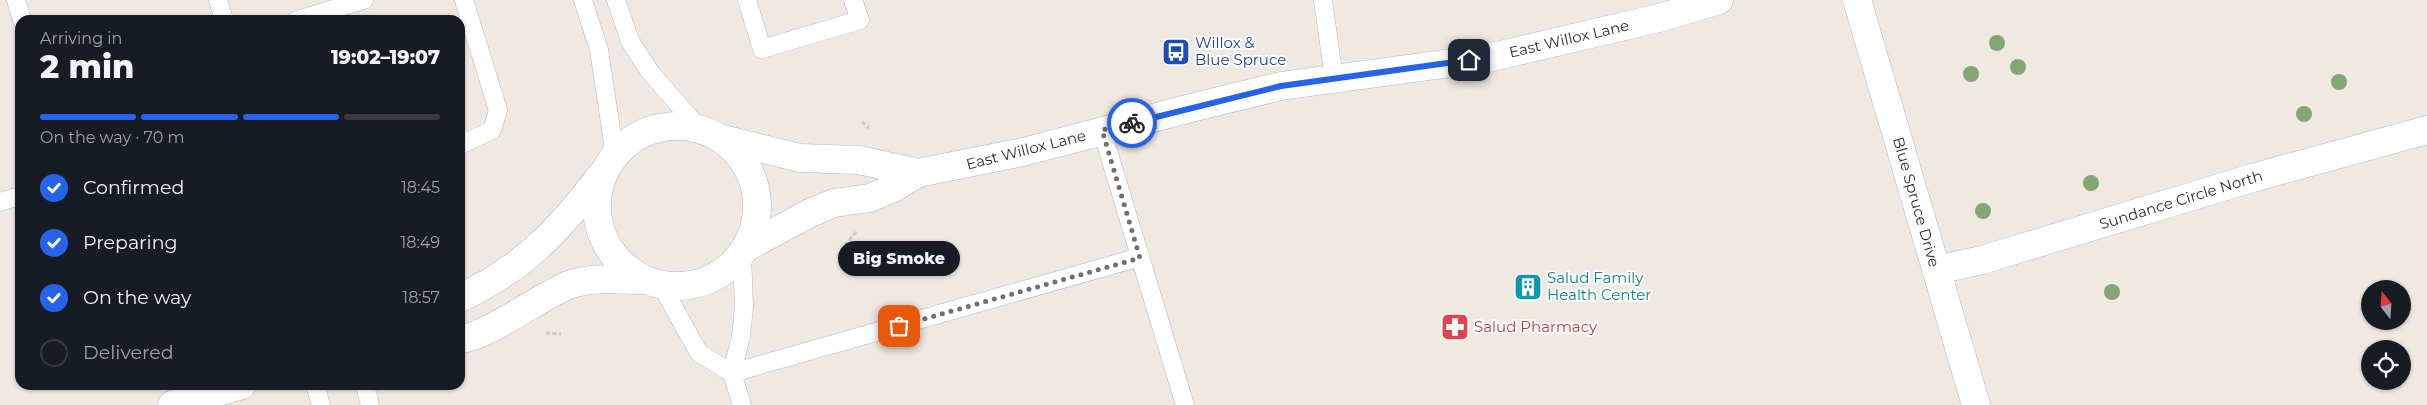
<!DOCTYPE html>
<meta charset="utf-8">
<style>
:root{--surface:#171b24;--page:#242831;--text:#f1f3f6;--muted:#9ea1a6;--line:#363941;--accent:#2563eb}
body{margin:0;font-family:Montserrat,sans-serif;background:var(--page);color:var(--text);height:100vh;display:flex;flex-direction:column;font-size:19px;white-space:nowrap}
*{box-sizing:border-box;margin:0}
p{font-size:16px;color:var(--muted)}
.icon{flex:none;width:28px;height:28px;fill:none;stroke:currentColor;stroke-width:2;stroke-linecap:round;stroke-linejoin:round}
.map{position:relative;flex:1;overflow:hidden}
.details{position:absolute;left:15px;top:15px;width:450px;height:375px;display:flex;flex-direction:column;background:var(--surface);border-radius:15px;box-shadow:0 1px 4px #0004}
.details>*{flex:none}
.needle{width:32px;rotate:343deg}
.buttons{position:absolute;left:2361px;top:280px;display:grid;gap:10px}
.buttons a{display:grid;place-items:center;width:50px;height:50px;border-radius:50%;background:var(--surface);box-shadow:0 1px 4px #0004;font-size:25px}
.pin{position:absolute;display:grid;place-items:center;width:42px;height:42px;color:#fff;margin:-21px;border-radius:10px;box-shadow:0 2px 8px #0006}
.courier{position:absolute;display:grid;place-items:center;width:50px;height:50px;margin:-25px;border:4px solid #2563eb;border-radius:50%;background:#fff;color:#222;box-shadow:0 1px 6px #0007}
.bubble{position:absolute;height:35px;border-radius:18px;background:var(--surface);box-shadow:0 1px 4px #0004;font-size:16px;font-weight:800;line-height:35px;text-align:center}
.headline em{font-style:normal;font-weight:800}
.headline div{display:flex;flex-direction:column-reverse}
.headline{display:flex;align-items:center;justify-content:space-between;height:85px;padding:0 25px}
h1{font-size:32px;font-weight:800;line-height:38px}
.bar{display:grid;grid-template-columns:repeat(4,1fr);gap:8px 5px;align-content:center;height:60px;padding:0 25px}
.bar i{height:6px;border-radius:4px;background:var(--line)}
.bar .on{background:var(--accent)}
.bar p{grid-column:span 4}
ol{padding:0 25px;list-style:none}
li{display:flex;align-items:center;gap:15px;height:55px}
li p{margin-inline-start:auto}
li .icon{padding:5px;border-radius:50%;background:var(--accent);color:#fff;stroke-width:4}
li:last-child{color:var(--muted)}
li i{width:28px;height:28px;border:2px solid var(--line);border-radius:50%}
.map>svg:first-child{display:block}
.lines{fill:none;stroke-linecap:round;stroke-linejoin:round}
.service-casing{stroke:#b4b7c1;stroke-width:19}
.minor-casing{stroke:#b4b7c1;stroke-width:29}
.secondary-casing{stroke:#b4b7c1;stroke-width:29}
.path{stroke:#c9c9c9;stroke-width:3;stroke-dasharray:4 2.5;stroke-linecap:butt}
.service{stroke:#fff;stroke-width:18}
.minor{stroke:#fff;stroke-width:28}
.secondary{stroke:#fff;stroke-width:28}
.tree{fill:#84a574}
.done{stroke:#726f6d;stroke-width:5;stroke-dasharray:0 9}
.route{stroke:#2563eb;stroke-width:6}
.labels{text-anchor:middle;stroke-width:4;stroke-linejoin:round;paint-order:stroke}
.street-label{font-size:15px;fill:#2e2e2e;stroke:#fff}
.transit-label{font-size:15px;fill:#164399;stroke:#fff;text-anchor:start}
.culture-label{font-size:15px;fill:#0d838f;stroke:#fff;text-anchor:start}
.health-label{font-size:15px;fill:#be3a42;stroke:#fff;text-anchor:start}
</style>
<div class="map">
<svg width="2427" height="405" viewBox="0 0 2427 405">
<rect width="100%" height="100%" fill="#efe9e1"/>
<g class="lines">
<defs>
<g id="service">
<polyline points="16,0 22,20"/>
<polyline points="218,0 224,20"/>
<polyline points="583,0 599,50 615,156"/>
<polyline points="616,0 630,41 650,72 698,127"/>
<polyline points="747,0 762,49 860,20 853,0"/>
<polyline points="1323,0 1334,79"/>
<polyline points="297,20 364,0"/>
<polyline points="1102,131 1185,405"/>
<polyline points="460,145 492,130 498,110 464,0"/>
<polyline points="0,202 20,196"/>
<polyline points="661,285 699,353 732,373 741,336 744,307 742,254"/>
<polyline points="315,385 321,405"/>
<polyline points="365,385 370,405"/>
<polyline points="742,405 732,373 1140,257"/>
</g>
<g id="minor">
<polyline points="1857,0 1976,405"/>
<polyline points="1936,270 1982,260 2252,178 2427,130"/>
</g>
<g id="secondary">
<circle cx="677" cy="206" r="80"/>
<polyline points="723,139 800,158 859,160 918,173 1023,152 1191,108 1281,86 1488,58 1663,17 1719,0"/>
<polyline points="747,247 810,213 834,203 870,198 893,188 918,173"/>
<path d="M 460,298 C 522,269 560,230 601,175"/>
<path d="M 460,339 C 486,337 537,299 564,287 C 588,276 618,280 644,280"/>
<polyline points="172,405 242,385"/>
</g>
</defs>
<use href="#service" class="service-casing"/>
<use href="#minor" class="minor-casing"/>
<use href="#secondary" class="secondary-casing"/>
<g class="path">
<polyline points="862,122 869,128"/>
<polyline points="841,250 856,232"/>
<polyline points="546,333 561,334"/>
</g>
<use href="#service" class="service"/>
<use href="#minor" class="minor"/>
<use href="#secondary" class="secondary"/>
</g>
<g class="tree">
<circle cx="1997" cy="43" r="8"/>
<circle cx="2018" cy="67" r="8"/>
<circle cx="1971" cy="74" r="8"/>
<circle cx="2339" cy="82" r="8"/>
<circle cx="2304" cy="114" r="8"/>
<circle cx="2091" cy="183" r="8"/>
<circle cx="1983" cy="211" r="8"/>
<circle cx="2112" cy="292" r="8"/>
</g>
<g class="lines">
<polyline class="done" points="899,326 1140,258 1102,130 1132,123"/>
<polyline class="route" points="1132,123 1281,86 1469,60"/>
</g>
<defs>
<symbol id="bus-square" viewBox="-11 -11 22 22"><rect x="-9" y="-9" width="18" height="18" rx="4" fill="#1a4fb4" stroke="#fff"/><path d="M-5-6H5V4H4V6H2V4H-2V6H-4V4H-5ZM-3.5-4V0h7V-4ZM-3.5 1.2v1.5H-2V1.2ZM2 1.2v1.5H3.5V1.2Z" fill="#fff"/></symbol>
<symbol id="building-square" viewBox="-11 -11 22 22"><rect x="-9" y="-9" width="18" height="18" rx="4" fill="#0f9aa8" stroke="#fff"/><path d="M-4-6H4V6H1V3H-1V6H-4ZM-2.5-4.3h1.7v1.8h-1.7ZM.8-4.3h1.7v1.8H.8ZM-2.5-1h1.7V.8h-1.7ZM.8-1h1.7V.8H.8Z" fill="#fff"/></symbol>
<symbol id="pharmacy-square" viewBox="-11 -11 22 22"><rect x="-9" y="-9" width="18" height="18" rx="4" fill="#e0444e" stroke="#fff"/><path d="M-2-6h4v4h4v4h-4v4h-4v-4h-4v-4h4Z" fill="#fff"/></symbol>
</defs>
<g fill-rule="evenodd">
<use href="#bus-square" x="1160" y="36" width="32" height="32"/>
<use href="#building-square" x="1512" y="271" width="32" height="32"/>
<use href="#pharmacy-square" x="1439" y="311" width="32" height="32"/>
</g>
<g class="labels">
<g class="street-label">
<text transform="translate(1569 39) rotate(-13)" y="5">East Willox Lane</text>
<text transform="translate(1026 150) rotate(-14)" y="5">East Willox Lane</text>
<text transform="translate(2181 200) rotate(-17)" y="5">Sundance Circle North</text>
<text transform="translate(1916 202) rotate(74)" y="5">Blue Spruce Drive</text>
</g>
<g class="transit-label">
<text x="1195" y="48">Willox &amp;<tspan x="1195" dy="17">Blue Spruce</tspan></text>
</g>
<g class="culture-label">
<text x="1547" y="283">Salud Family<tspan x="1547" dy="17">Health Center</tspan></text>
</g>
<g class="health-label">
<text x="1474" y="332">Salud Pharmacy</text>
</g>
</g>
</svg>
<div class="buttons">
<a><svg class="needle" viewBox="-14 -14 28 28"><path d="M0-13l5 13h-10z" fill="#e53935"/><path d="M0 13l5-13h-10z" fill="#9ea1a6"/></svg></a>
<a><svg class="icon" aria-label="locate" viewBox="0 0 24 24"><circle cx="12" cy="12" r="6"/><path d="M12 2v4M12 18v4M2 12h4M18 12h4"/></svg></a>
</div>
<div class="pin" style="left:899px;top:326px;background:#ea580c"><svg class="icon" aria-label="bag" viewBox="0 0 24 24"><path d="M5 8h14l-1 12H6zM9 8a3 3 0 0 1 6 0"/></svg></div>
<div class="pin" style="left:1469px;top:60px;background:#1f2937"><svg class="icon" aria-label="home" viewBox="0 0 24 24"><path d="M3 11l9-7 9 7M6 9v11h12V9"/></svg></div>
<div class="courier" style="left:1132px;top:123px"><svg class="icon" aria-label="bike" viewBox="0 0 24 24"><circle cx="6" cy="16" r="4"/><circle cx="18" cy="16" r="4"/><path d="M6 16l4-8h5l3 8M10 8l3 8H6M13 5h3"/></svg></div>
<div class="bubble" style="left:838px;top:241px;width:122px">Big Smoke</div>
<section class="details">
<div class="headline"><div><h1>2 min</h1><p>Arriving in</p></div><em>19:02–19:07</em></div>
<div class="bar"><i class="on"></i><i class="on"></i><i class="on"></i><i></i><p>On the way · 70 m</p></div>
<ol>
<li><svg class="icon" aria-label="check" viewBox="0 0 24 24"><path d="M5 12l5 5 9-10"/></svg>Confirmed<p>18:45</p></li>
<li><svg class="icon" aria-label="check" viewBox="0 0 24 24"><path d="M5 12l5 5 9-10"/></svg>Preparing<p>18:49</p></li>
<li><svg class="icon" aria-label="check" viewBox="0 0 24 24"><path d="M5 12l5 5 9-10"/></svg>On the way<p>18:57</p></li>
<li><i></i>Delivered</li>
</ol>
</section>
</div>
